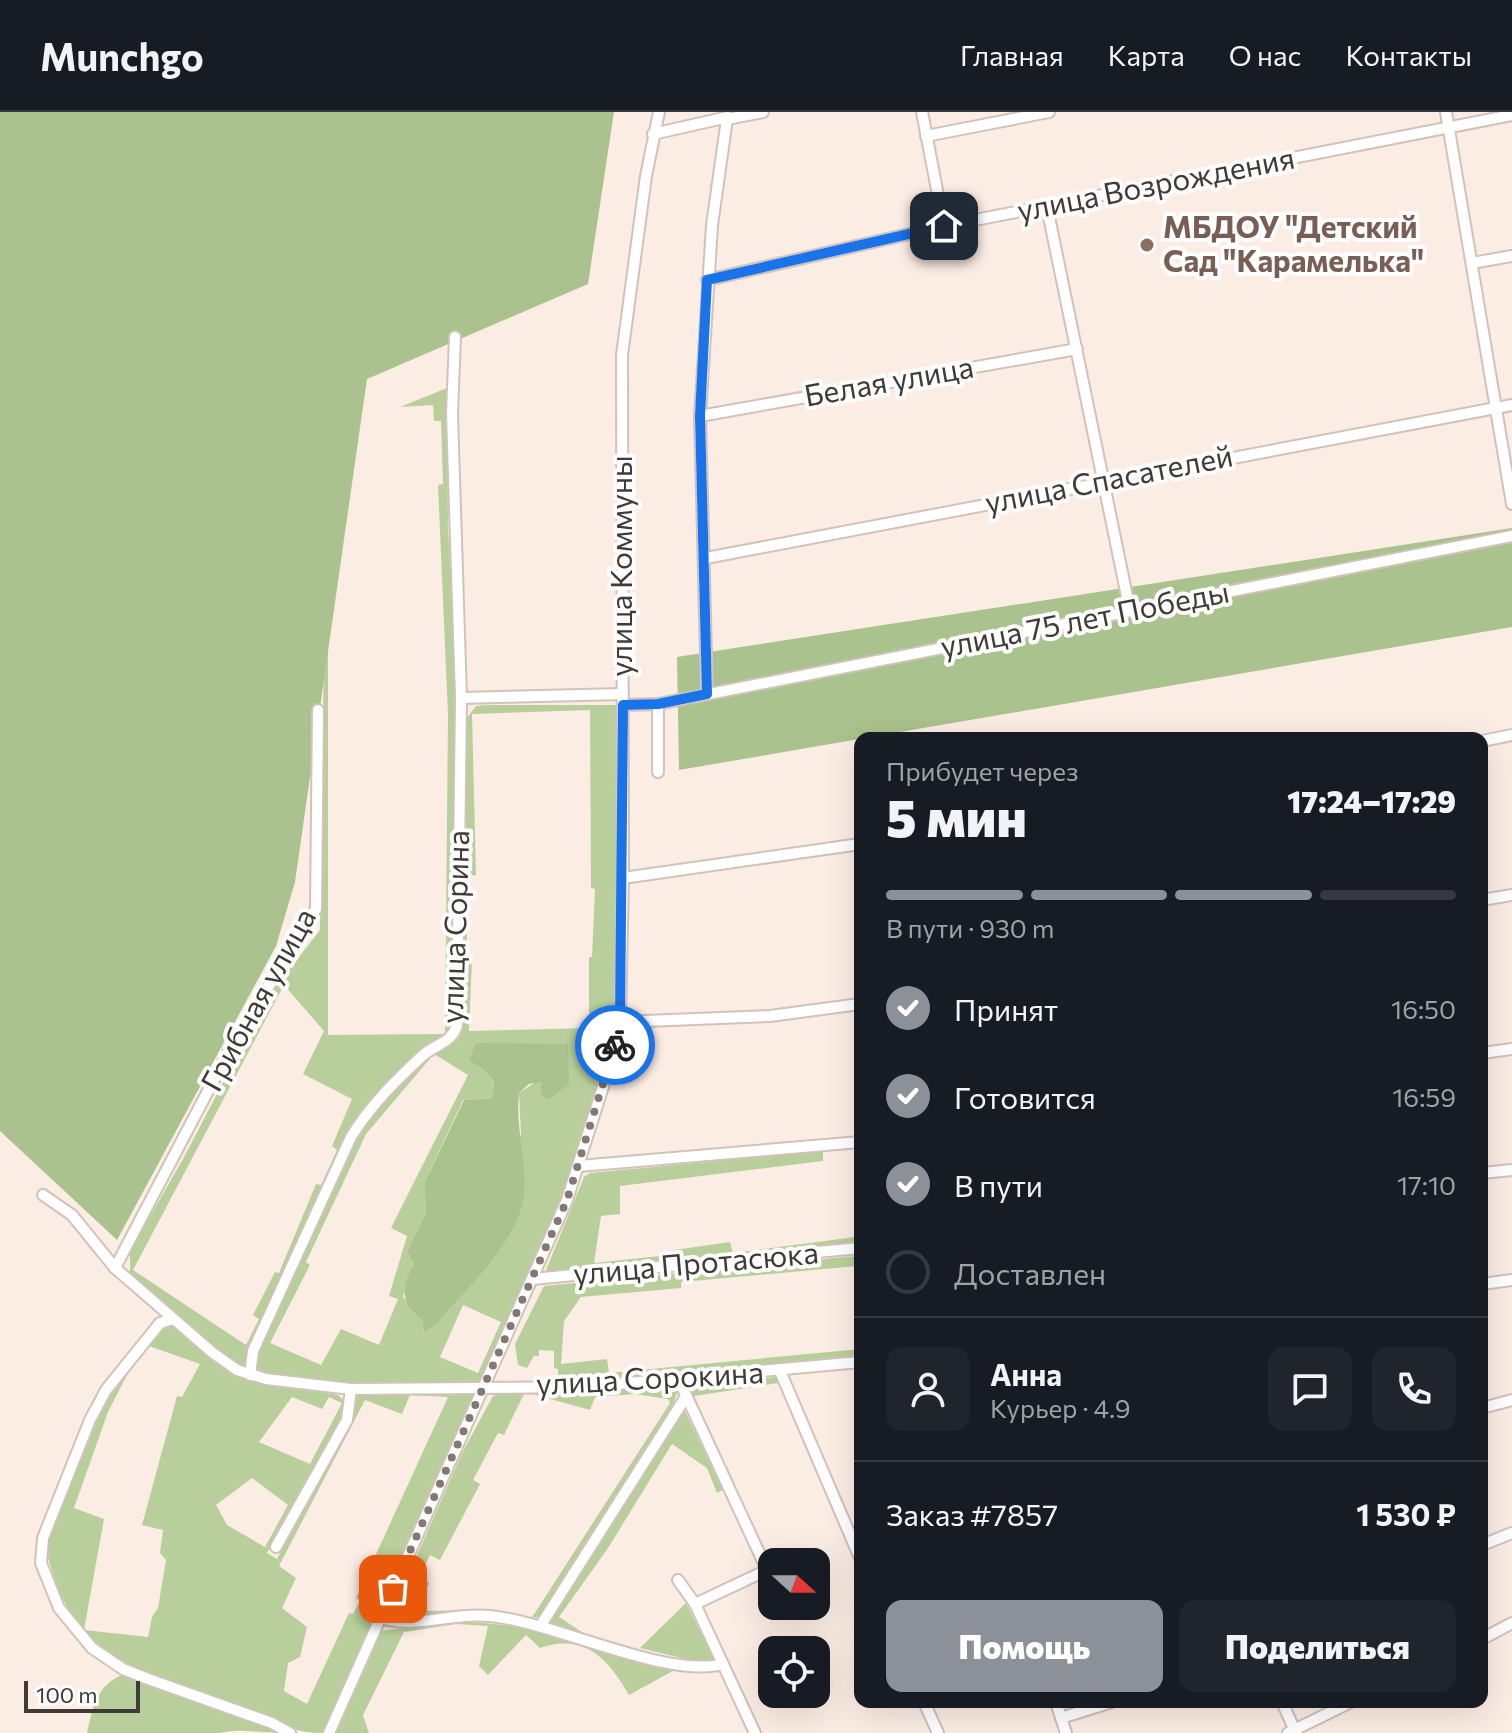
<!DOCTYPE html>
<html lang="ru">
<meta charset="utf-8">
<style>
:root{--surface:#171b24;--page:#20242c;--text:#f1f3f6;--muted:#9ea1a6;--line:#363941;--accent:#8c9099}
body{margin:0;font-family:Commissioner,sans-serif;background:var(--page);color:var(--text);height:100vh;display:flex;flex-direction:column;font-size:30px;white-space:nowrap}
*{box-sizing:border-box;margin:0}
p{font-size:26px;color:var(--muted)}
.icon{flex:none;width:44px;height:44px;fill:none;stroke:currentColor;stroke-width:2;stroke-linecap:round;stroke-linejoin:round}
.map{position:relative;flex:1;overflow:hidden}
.details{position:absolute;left:854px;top:620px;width:634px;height:976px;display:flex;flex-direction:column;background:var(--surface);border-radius:16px;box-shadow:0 8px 32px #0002}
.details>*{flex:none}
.needle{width:52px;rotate:111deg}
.fabs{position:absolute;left:758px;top:1436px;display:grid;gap:16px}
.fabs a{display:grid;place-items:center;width:72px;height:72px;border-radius:16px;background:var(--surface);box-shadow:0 8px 32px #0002;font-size:40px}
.scale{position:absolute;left:24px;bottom:20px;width:116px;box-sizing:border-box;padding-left:8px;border:4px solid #413b37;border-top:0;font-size:22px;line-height:28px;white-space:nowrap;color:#413b37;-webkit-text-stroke:6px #fdfdfd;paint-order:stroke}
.pin{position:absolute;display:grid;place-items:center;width:68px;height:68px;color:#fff;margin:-34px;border-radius:16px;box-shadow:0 4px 12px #0006}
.courier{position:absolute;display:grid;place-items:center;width:80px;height:80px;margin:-40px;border:6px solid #1a73e8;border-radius:50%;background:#fff;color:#222;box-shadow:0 2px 10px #0007}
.head em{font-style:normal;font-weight:800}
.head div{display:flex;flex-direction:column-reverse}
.head{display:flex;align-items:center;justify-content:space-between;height:136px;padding:0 32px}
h1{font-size:52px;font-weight:800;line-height:60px}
.bar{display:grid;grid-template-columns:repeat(4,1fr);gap:12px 8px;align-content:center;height:96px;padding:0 32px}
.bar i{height:10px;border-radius:6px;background:var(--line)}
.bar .selected{background:var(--accent)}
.bar p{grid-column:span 4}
.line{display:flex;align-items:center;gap:20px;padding:0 32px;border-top:2px solid var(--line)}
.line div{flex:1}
.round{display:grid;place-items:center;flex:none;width:84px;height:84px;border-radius:16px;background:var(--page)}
ol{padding:0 32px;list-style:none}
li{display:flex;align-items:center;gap:24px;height:88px}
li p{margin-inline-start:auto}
li .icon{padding:8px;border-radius:50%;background:var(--accent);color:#fff;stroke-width:4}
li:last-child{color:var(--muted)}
li i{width:44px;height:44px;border:4px solid var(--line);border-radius:50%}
.primary-button{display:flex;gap:16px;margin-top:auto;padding:16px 32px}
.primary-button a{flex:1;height:92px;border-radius:16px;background:var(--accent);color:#fff;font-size:32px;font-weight:800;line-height:92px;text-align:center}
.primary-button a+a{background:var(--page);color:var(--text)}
header{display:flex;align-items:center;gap:48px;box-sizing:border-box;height:112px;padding:0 40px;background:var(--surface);border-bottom:2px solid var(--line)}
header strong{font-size:38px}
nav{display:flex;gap:44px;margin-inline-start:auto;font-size:28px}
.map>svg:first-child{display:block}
.green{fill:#b8cf9b;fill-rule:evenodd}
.forest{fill:#aac28d}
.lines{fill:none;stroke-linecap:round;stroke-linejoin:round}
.minor-casing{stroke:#d1c2ba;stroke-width:14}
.minor{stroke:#fff;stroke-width:10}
.done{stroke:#827974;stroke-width:8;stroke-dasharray:0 14.4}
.route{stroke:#1a73e8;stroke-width:10}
.education-dot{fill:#8d6e63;stroke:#fdfdfd;stroke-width:3}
.labels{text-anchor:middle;stroke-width:8;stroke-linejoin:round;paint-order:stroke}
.street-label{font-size:30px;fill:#413b37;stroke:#fdfdfd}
.education-label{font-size:30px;font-weight:bold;fill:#785e54;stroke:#fdfdfd;text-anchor:start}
</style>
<header>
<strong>Munchgo</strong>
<nav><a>Главная</a><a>Карта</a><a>О нас</a><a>Контакты</a></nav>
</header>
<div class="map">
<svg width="1512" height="1621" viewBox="0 0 1512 1621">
<rect width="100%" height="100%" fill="#fcede4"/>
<g class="green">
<path d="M 447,276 L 448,417 L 456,543 L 454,909 L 444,930 L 420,939 L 366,997 L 248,1257 L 240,1257 L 130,1167 L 130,1139 L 183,1047 L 268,885 L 320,818 L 324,536 L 328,536 L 328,923 L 445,922 L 448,603 L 438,373 L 443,372 L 441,309 L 434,309 L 433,293 L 400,295 ZM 284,873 L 324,919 L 303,962 L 352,987 L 332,1034 L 337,1038 L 321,1073 L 316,1072 L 279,1161 L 275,1160 L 253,1203 L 259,1207 L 246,1233 L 133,1158 Z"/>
<path d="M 486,593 L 618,593 L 617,887 L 608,955 L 545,1137 L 481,1269 L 380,1273 L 262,1262 L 256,1254 L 256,1243 L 354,1028 C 374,999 400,965 428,944 C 442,934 454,938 462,920 L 466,607 L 476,594 ZM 590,598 L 591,776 L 595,777 L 592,845 L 589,845 L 589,916 L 469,919 L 472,847 L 467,847 L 467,764 L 476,763 L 472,602 ZM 434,942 L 468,963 L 391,1116 L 407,1124 L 389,1184 L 398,1187 L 379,1233 L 341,1217 L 321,1253 L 270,1231 L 310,1153 L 306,1150 L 366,1022 ZM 487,959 L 562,975 L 557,980 L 537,969 L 519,981 L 521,1023 L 424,1220 L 422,1207 L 403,1185 L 414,1152 L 407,1139 L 426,1101 L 424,1072 L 463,988 L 491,986 C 497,975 493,968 487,959 ZM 463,1193 L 501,1210 L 478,1261 L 440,1245 Z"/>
<polygon points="843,1037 823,1040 823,1049 620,1074 620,1102 601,1104 594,1151 660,1144 660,1140 730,1130 733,1141 855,1125 856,1133 555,1164 546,1158 584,1065 590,1061"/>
<polygon points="856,1144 857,1154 681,1170 681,1176 581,1185 564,1209 561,1252 607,1247 609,1261 860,1237 860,1243 625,1266 565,1269 558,1266 558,1257 554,1256 554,1239 539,1238 539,1244 534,1244 527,1256 518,1253 515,1232 544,1174"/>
<path d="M 170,1212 L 241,1266 L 338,1283 L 347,1291 L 345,1302 L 267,1441 L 277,1447 L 349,1311 L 356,1282 L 474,1283 L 323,1621 C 289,1621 257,1604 224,1591 C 154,1565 83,1549 56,1470 C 51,1456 46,1444 47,1429 L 105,1290 L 131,1255 L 108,1300 L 74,1396 L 104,1407 L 84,1518 L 148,1525 L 152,1505 L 158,1496 L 166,1448 L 160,1441 L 163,1418 L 142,1413 L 177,1284 L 182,1285 L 200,1252 L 146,1233 L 160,1216 ZM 410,1283 L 448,1285 L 356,1486 L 360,1489 L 353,1502 L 349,1501 L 307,1592 L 284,1579 L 288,1551 L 300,1545 L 307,1515 L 282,1496 L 296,1466 L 279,1454 L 365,1288 L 402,1302 ZM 292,1285 L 322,1297 L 329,1285 L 342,1291 L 310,1352 L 259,1330 ZM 252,1366 L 288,1393 L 265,1435 L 227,1413 L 216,1393 Z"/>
<polygon points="776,1265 778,1271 694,1284 724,1349 718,1352 689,1284 689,1274"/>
<path d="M 673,1275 L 678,1279 L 670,1301 L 540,1505 L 389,1506 L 463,1339 L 493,1284 L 506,1279 L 564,1282 ZM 525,1280 L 590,1298 L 595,1285 L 635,1282 L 668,1287 L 670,1291 L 531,1507 L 491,1498 L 415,1499 L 429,1471 L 419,1466 L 430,1443 L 440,1448 L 480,1372 L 473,1368 L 498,1321 L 504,1323 Z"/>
<polygon points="684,1297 723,1378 717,1381 707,1356 672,1332 608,1436 559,1505 594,1528 548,1512"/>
<polygon points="686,1491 714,1547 710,1553 640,1536"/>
<path d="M 448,1510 C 528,1508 604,1535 680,1555 L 629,1583 C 608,1546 584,1521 540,1536 L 526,1523 L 488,1563 L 479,1554 L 488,1514 L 456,1512 L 404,1520 L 363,1603 L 369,1621 L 336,1621 L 381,1519 Z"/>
<path d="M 124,1562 L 263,1611 L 284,1621 C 261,1621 241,1616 219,1621 L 87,1621 C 93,1595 96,1573 124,1562 Z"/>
</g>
<g class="forest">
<polygon points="0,0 614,0 588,172 367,267 295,770 276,834 117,1128 0,1019"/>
<polygon points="1512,416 1512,515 679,658 677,545"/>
<path d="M 476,931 L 568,932 L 569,972 L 548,988 L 541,983 L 541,970 L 529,972 L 519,981 C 515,1014 527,1048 524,1081 C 519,1130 468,1174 438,1210 L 424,1220 L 422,1207 C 399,1191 402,1175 414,1152 L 407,1139 L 426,1101 L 424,1072 L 464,988 L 491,986 C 501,966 484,957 469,948 Z"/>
</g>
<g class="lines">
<defs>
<g id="minor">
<polyline points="922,0 944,114"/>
<polyline points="1446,0 1512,392"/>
<polyline points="653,22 728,5"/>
<polyline points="926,24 1049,0"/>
<polyline points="1047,95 1130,499"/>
<polyline points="1472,151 1512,144"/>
<polyline points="707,168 944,114 1512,3"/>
<polyline points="700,304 1077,237"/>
<polyline points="706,446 1512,293"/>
<polyline points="707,582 700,304 712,113 727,7 763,0"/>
<polyline points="461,586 623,582"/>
<polyline points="658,592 1512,424"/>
<polyline points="623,593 658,592 658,660"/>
<polyline points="1482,629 1512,623"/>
<polyline points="623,766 860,732"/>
<polyline points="1482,788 1512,783"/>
<polyline points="620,910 770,904 860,892"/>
<polyline points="1482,941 1512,937"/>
<polyline points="579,1054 860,1030"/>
<polyline points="1482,1061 1512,1058"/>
<polyline points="43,1083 72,1103 115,1156 213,1241 237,1258 266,1267 351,1277 584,1275 860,1250"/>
<polyline points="115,1156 229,939 316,797 318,598"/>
<polyline points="532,1167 860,1136"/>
<polyline points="1482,1172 1512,1168"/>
<polyline points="173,1207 160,1211 106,1278 90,1308 43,1426 41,1451 59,1496 92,1536 123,1557 148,1567 272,1611 290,1621"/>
<polyline points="780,1259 860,1446"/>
<path d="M 250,1263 L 253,1239 L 351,1025 C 370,994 395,969 421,945 C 434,932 450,933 457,914 L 461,586 L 452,302 L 455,225"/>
<polyline points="679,1268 767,1458 695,1492"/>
<polyline points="1482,1296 1512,1288"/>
<polyline points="1482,1433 1512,1421"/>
<polyline points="276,1435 347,1308 351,1277"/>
<polyline points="678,1468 695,1492 755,1621"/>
<path d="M 380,1506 C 418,1517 452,1500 490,1504 C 554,1510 666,1567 723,1552"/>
<polyline points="541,1513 685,1286"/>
<polyline points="1482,1527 1512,1511"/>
<polyline points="924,1590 938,1621"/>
<polyline points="1056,1590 1066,1621"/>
<polyline points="1282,1590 1296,1621"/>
<polyline points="1061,1606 1112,1590"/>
<polyline points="329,1621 567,1088 615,937 620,910 623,766 622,243 646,64 659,0"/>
<polyline points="1288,1621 1351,1590"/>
</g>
</defs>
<use href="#minor" class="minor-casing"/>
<use href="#minor" class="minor"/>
</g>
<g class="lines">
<polyline class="done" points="393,1477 567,1088 615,933"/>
<polyline class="route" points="615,933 620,910 623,593 658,592 707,582 700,304 707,168 944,114"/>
</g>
<circle class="education-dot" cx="1147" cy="133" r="8"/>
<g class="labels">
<g class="street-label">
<text transform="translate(1156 73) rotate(-11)" y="10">улица Возрождения</text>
<text transform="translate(889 270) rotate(-10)" y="10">Белая улица</text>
<text transform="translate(1109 368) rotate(-11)" y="10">улица Спасателей</text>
<text transform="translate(622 454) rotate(-90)" y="10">улица Коммуны</text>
<text transform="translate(1085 508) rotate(-11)" y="10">улица 75 лет Победы</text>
<text transform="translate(456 815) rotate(-88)" y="10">улица Сорина</text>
<text transform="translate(259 888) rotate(-61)" y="10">Грибная улица</text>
<text transform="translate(696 1152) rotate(-5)" y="10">улица Протасюка</text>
<text transform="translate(650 1267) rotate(-3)" y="10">улица Сорокина</text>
</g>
<g class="education-label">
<text x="1163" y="126">МБДОУ "Детский<tspan x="1163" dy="34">Сад "Карамелька"</tspan></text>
</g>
</g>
</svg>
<div class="fabs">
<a><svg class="needle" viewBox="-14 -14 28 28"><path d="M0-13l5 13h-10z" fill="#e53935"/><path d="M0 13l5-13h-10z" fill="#9ea1a6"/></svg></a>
<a><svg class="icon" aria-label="locate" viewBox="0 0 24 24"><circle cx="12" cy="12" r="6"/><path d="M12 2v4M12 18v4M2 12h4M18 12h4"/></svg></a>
</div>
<div class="scale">100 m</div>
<div class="pin" style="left:393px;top:1477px;background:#ea580c"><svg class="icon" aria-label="bag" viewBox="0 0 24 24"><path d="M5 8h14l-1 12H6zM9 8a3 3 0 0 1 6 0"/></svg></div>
<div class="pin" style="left:944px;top:114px;background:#1f2937"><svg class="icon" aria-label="home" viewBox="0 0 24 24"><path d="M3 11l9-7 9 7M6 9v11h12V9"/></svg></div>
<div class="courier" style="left:615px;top:933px"><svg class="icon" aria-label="bike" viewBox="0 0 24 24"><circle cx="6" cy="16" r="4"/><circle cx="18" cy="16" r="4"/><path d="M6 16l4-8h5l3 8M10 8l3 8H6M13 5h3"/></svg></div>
<section class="details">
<div class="head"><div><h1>5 мин</h1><p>Прибудет через</p></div><em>17:24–17:29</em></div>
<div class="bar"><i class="selected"></i><i class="selected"></i><i class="selected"></i><i></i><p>В пути · 930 m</p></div>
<ol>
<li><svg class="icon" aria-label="check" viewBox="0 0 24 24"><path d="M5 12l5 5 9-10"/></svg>Принят<p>16:50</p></li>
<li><svg class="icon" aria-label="check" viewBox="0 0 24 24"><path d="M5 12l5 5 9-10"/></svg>Готовится<p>16:59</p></li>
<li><svg class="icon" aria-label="check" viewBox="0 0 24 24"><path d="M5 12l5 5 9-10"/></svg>В пути<p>17:10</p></li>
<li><i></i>Доставлен</li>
</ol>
<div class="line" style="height:144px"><a class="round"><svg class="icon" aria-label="person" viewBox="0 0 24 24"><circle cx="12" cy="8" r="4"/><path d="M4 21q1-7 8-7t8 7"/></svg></a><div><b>Анна</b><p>Курьер · 4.9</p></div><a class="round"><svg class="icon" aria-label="chat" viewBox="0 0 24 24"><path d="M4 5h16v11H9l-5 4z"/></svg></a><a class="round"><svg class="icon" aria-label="phone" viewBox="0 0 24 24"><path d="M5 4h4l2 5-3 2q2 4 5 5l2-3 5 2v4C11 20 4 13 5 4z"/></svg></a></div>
<div class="line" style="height:104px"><div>Заказ #7857</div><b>1 530 ₽</b></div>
<div class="primary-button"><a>Помощь</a><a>Поделиться</a></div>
</section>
</div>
